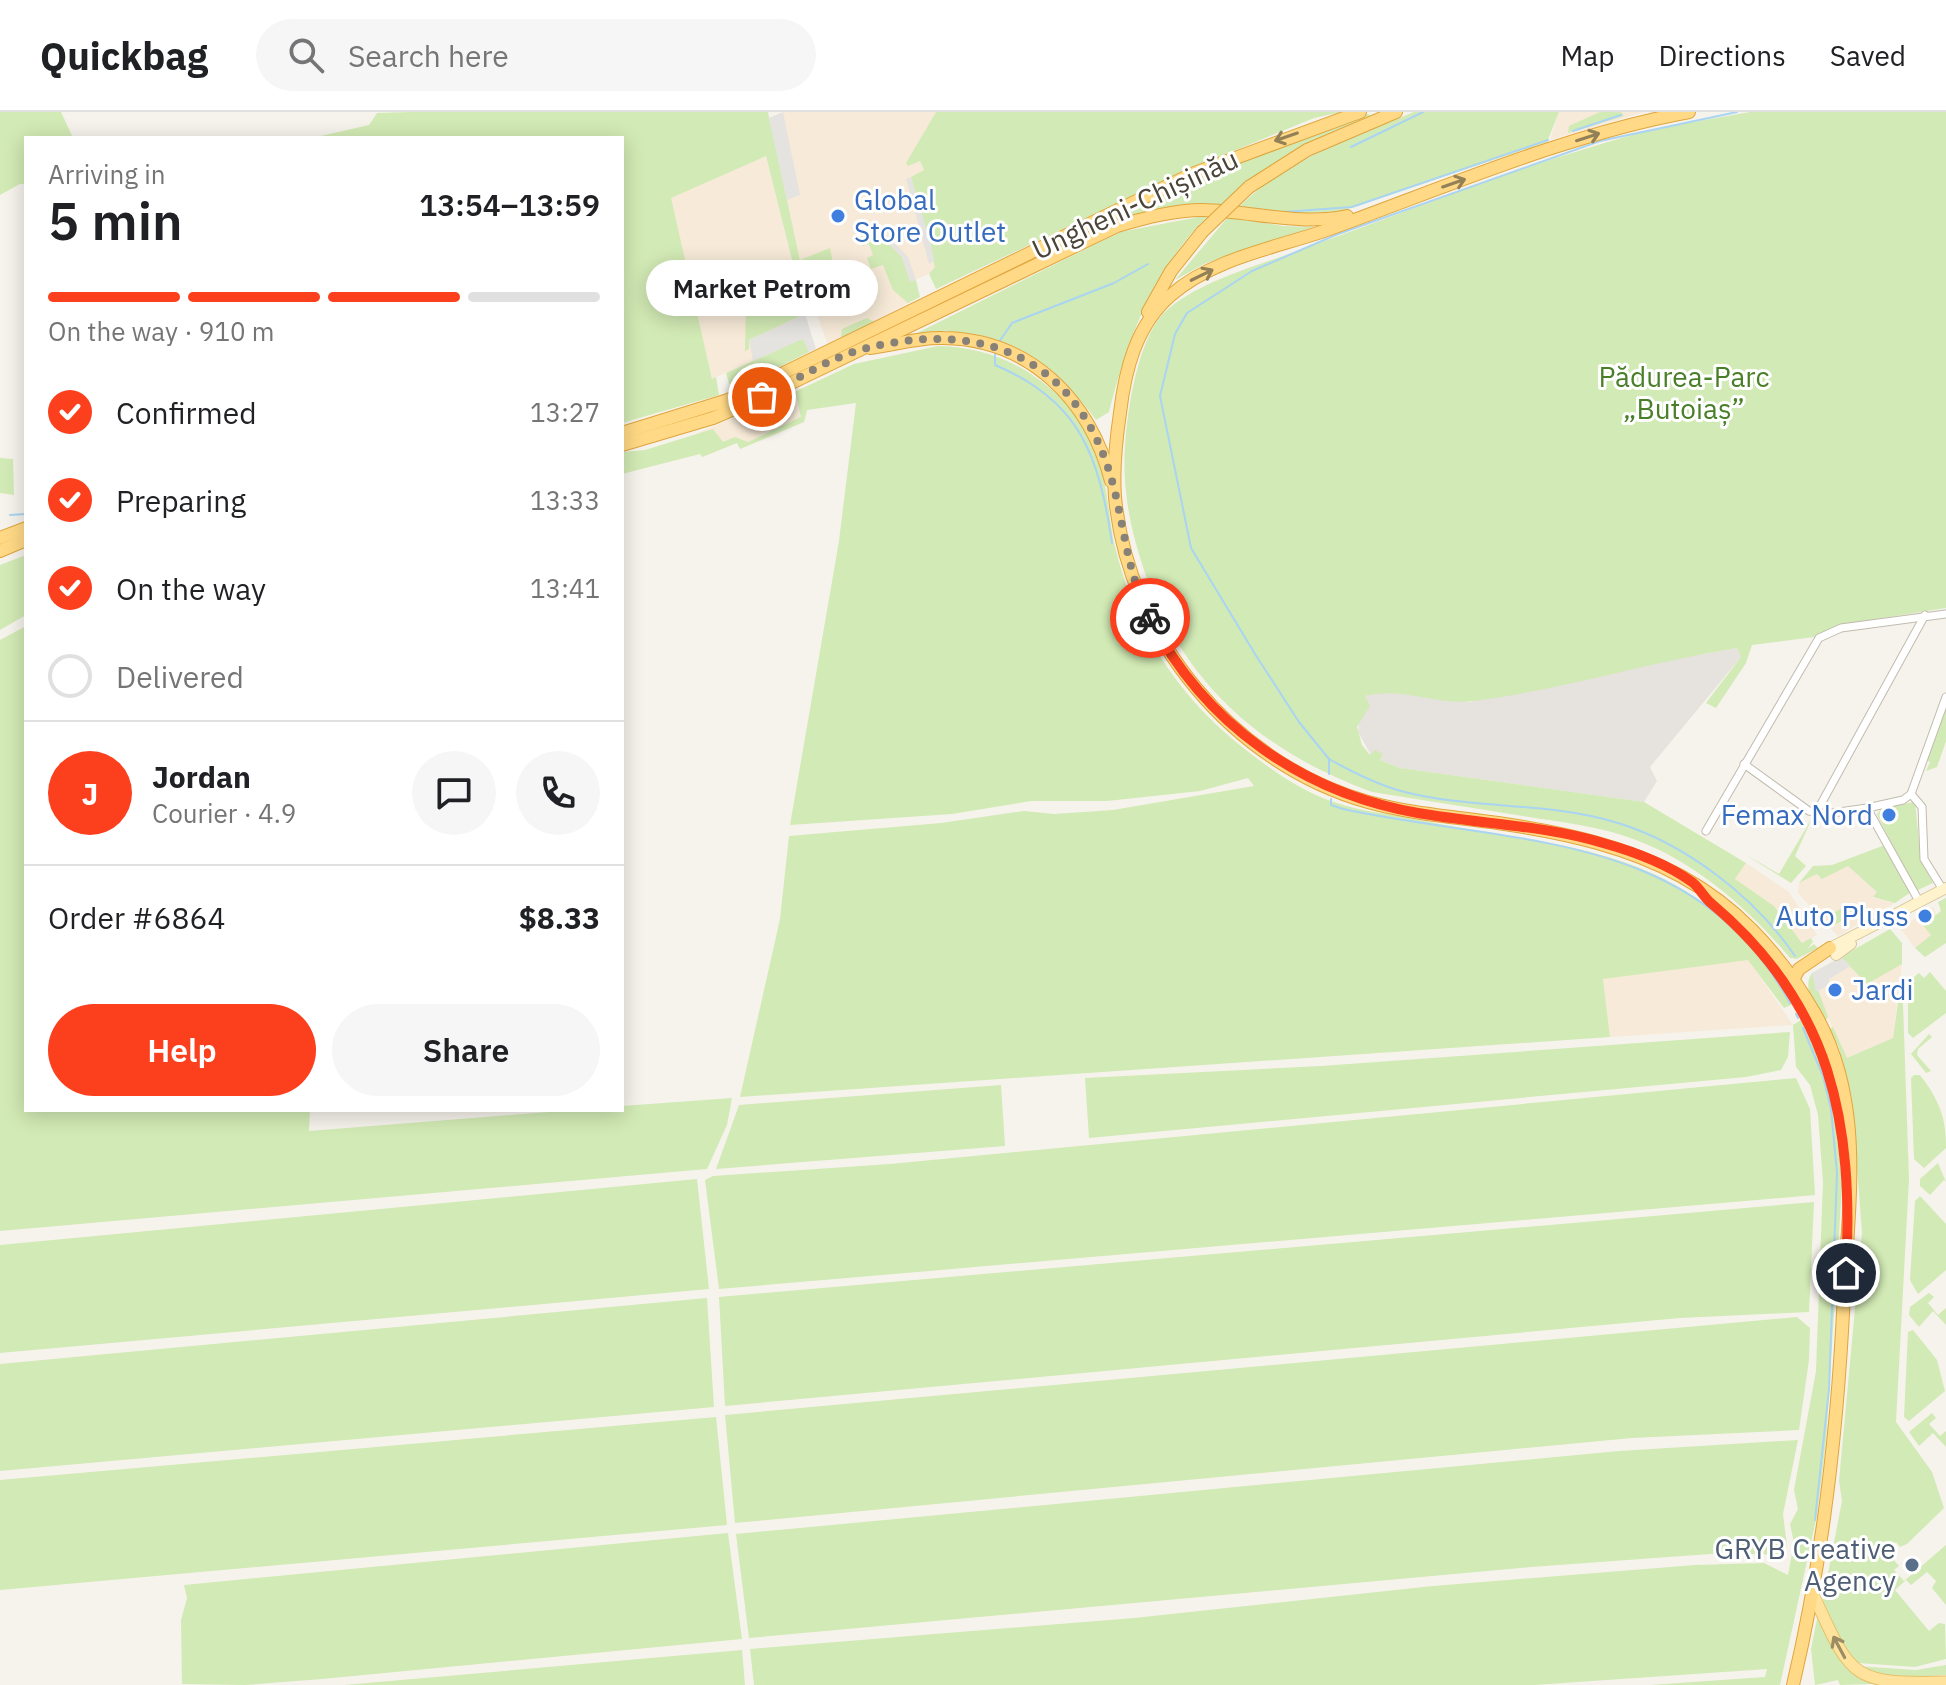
<!DOCTYPE html>
<meta charset="utf-8">
<style>
:root{--surface:#fff;--page:#f6f6f6;--text:#202124;--muted:#757577;--line:#e0e0e0;--accent:#fc3f1d}
body{margin:0;font-family:"IBM Plex Sans",sans-serif;background:var(--page);color:var(--text);height:100vh;display:flex;flex-direction:column;font-size:30px;white-space:nowrap}
*{box-sizing:border-box;margin:0}
p{font-size:26px;color:var(--muted)}
.icon{flex:none;width:44px;height:44px;fill:none;stroke:currentColor;stroke-width:2;stroke-linecap:round;stroke-linejoin:round}
.map{position:relative;flex:1;overflow:hidden}
.sheet{position:absolute;left:24px;top:24px;width:600px;height:976px;display:flex;flex-direction:column;background:var(--surface);border-radius:0px;box-shadow:0 4px 20px #0003}
.sheet>*{flex:none}
.pin{position:absolute;display:grid;place-items:center;width:68px;height:68px;color:#fff;margin:-34px;border:4px solid #fff;border-radius:50%;box-shadow:0 2px 8px #0007}
.courier{position:absolute;display:grid;place-items:center;width:80px;height:80px;margin:-40px;border:6px solid #fc3f1d;border-radius:50%;background:#fff;color:#222;box-shadow:0 2px 10px #0007}
.bubble{position:absolute;height:56px;border-radius:28px;background:var(--surface);box-shadow:0 4px 20px #0003;font-size:26px;font-weight:600;line-height:56px;text-align:center}
.summary em{font-style:normal;font-weight:600}
.summary div{display:flex;flex-direction:column-reverse}
.summary{display:flex;align-items:center;justify-content:space-between;height:136px;padding:0 24px}
h1{font-size:52px;font-weight:600;line-height:60px}
.bar{display:grid;grid-template-columns:repeat(4,1fr);gap:12px 8px;align-content:center;height:96px;padding:0 24px}
.bar i{height:10px;border-radius:6px;background:var(--line)}
.bar .current{background:var(--accent)}
.bar p{grid-column:span 4}
.line{display:flex;align-items:center;gap:20px;padding:0 24px;border-top:2px solid var(--line)}
.line div{flex:1}
.round{display:grid;place-items:center;flex:none;width:84px;height:84px;border-radius:42px;background:var(--page)}
ol{padding:0 24px;list-style:none}
li{display:flex;align-items:center;gap:24px;height:88px}
li p{margin-inline-start:auto}
li .icon{padding:8px;border-radius:50%;background:var(--accent);color:#fff;stroke-width:4}
li:last-child{color:var(--muted)}
li i{width:44px;height:44px;border:4px solid var(--line);border-radius:50%}
.button{display:flex;gap:16px;margin-top:auto;padding:16px 24px}
.button a{flex:1;height:92px;border-radius:48px;background:var(--accent);color:#fff;font-size:32px;font-weight:600;line-height:92px;text-align:center}
.button a+a{background:var(--page);color:var(--text)}
header{display:flex;align-items:center;gap:48px;box-sizing:border-box;height:112px;padding:0 40px;background:var(--surface);border-bottom:2px solid var(--line)}
header strong{font-size:38px}
nav{display:flex;gap:44px;margin-inline-start:auto;font-size:28px}
.search{width:560px;height:72px;background:var(--page);display:flex;align-items:center;gap:20px;box-sizing:border-box;padding:0 28px;border-radius:44px;color:var(--muted);font-size:30px}
.map>svg:first-child{display:block}
.commercial{fill:#f7ead8}
.industrial{fill:#e6e2dd}
.green{fill:#d2eab5}
.parking{fill:#e5e3e0}
.lines{fill:none;stroke-linecap:round;stroke-linejoin:round}
.stream{stroke:#a9d4f2;stroke-width:2}
.minor-casing{stroke:#c2bbae;stroke-width:9}
.secondary-casing{stroke:#d6c79b;stroke-width:12}
.primary-casing{stroke:#e6c16a;stroke-width:13}
.trunk-casing{stroke:#e0a43c;stroke-width:14}
.minor{stroke:#fff;stroke-width:7}
.secondary{stroke:#fff3cd;stroke-width:10}
.primary{stroke:#ffe39c;stroke-width:11}
.trunk{stroke:#ffd985;stroke-width:12}
.trunk-bridge-casing{stroke:#e0a43c;stroke-width:14;stroke-linecap:butt}
.trunk-bridge{stroke:#ffd985;stroke-width:12}
.oneway{stroke:#938057}
.oneway2{stroke:#9c8c66}
.done{stroke:#878178;stroke-width:8;stroke-dasharray:0 14.4}
.route{stroke:#fc3f1d;stroke-width:10}
.shop-dot{fill:#3f7fe0;stroke:#fff;stroke-width:3}
.service-dot{fill:#5c6f8a;stroke:#fff;stroke-width:3}
.labels{text-anchor:middle;stroke-width:6;stroke-linejoin:round;paint-order:stroke}
.shop-label{font-size:28px;fill:#366cbe;stroke:#fff;text-anchor:start}
.street-label{font-size:28px;fill:#4b4439;stroke:#fff}
.park-label{font-size:28px;fill:#4a7f2a;stroke:#fff}
.service-label{font-size:28px;fill:#4e5e75;stroke:#fff;text-anchor:end}
</style>
<header>
<strong>Quickbag</strong>
<div class="search"><svg class="icon" aria-label="search" viewBox="0 0 24 24"><circle cx="10" cy="10" r="6"/><path d="M15 15l6 6"/></svg>Search here</div>
<nav><a>Map</a><a>Directions</a><a>Saved</a></nav>
</header>
<div class="map">
<svg width="1946" height="1573" viewBox="0 0 1946 1573">
<rect width="100%" height="100%" fill="#f6f3ec"/>
<g class="commercial">
<polygon points="783,0 936,0 906,51 920,49 924,59 911,66 938,158 910,170 916,187 828,233 805,169 769,6"/>
<polygon points="1559,0 1645,0 1550,28"/>
<polygon points="766,44 810,223 712,267 670,86"/>
<polygon points="807,274 811,284 804,310 740,337 737,331 702,345 691,324"/>
<polygon points="1746,751 1789,780 1817,823 1802,831 1774,794 1735,767"/>
<polygon points="1848,754 1877,780 1873,786 1895,791 1838,824 1798,781 1799,771 1817,762"/>
<polygon points="1933,795 1936,802 1931,823 1915,836 1900,816"/>
<polygon points="1841,845 1867,871 1902,852 1893,926 1847,946 1816,880 1812,861"/>
<polygon points="1748,847 1793,913 1610,925 1603,867"/>
</g>
<polygon class="industrial" points="1737,536 1741,545 1650,655 1657,669 1644,690 1400,656 1380,648 1383,642 1371,643 1358,620 1359,608 1369,594 1365,584 1386,578 1470,590 1640,553"/>
<g class="green">
<polygon points="0,0 61,0 73,26 26,26 26,72 20,72 0,83"/>
<polygon points="411,0 768,0 800,148 830,136 834,157 798,172 805,202 749,228 749,237 745,239 746,185 738,175 793,152 766,44 671,86 712,267 716,265 719,283 622,311 622,26 312,26 369,13 377,1"/>
<polygon points="936,0 1342,0 1314,6 1192,56 936,177 929,162 935,155 911,65 924,58 920,49 908,54 906,51"/>
<path d="M 1414,0 L 1559,0 L 1547,30 L 1342,99 L 1293,102 L 1239,95 C 1286,48 1351,26 1414,0 Z"/>
<polygon points="1600,0 1621,0 1624,4 1568,21 1569,14"/>
<path d="M 1750,0 L 1946,0 L 1946,496 L 1839,513 L 1814,525 L 1752,533 L 1746,551 L 1716,596 L 1706,591 L 1741,545 L 1737,536 C 1649,550 1562,578 1474,589 C 1437,594 1402,574 1365,584 L 1370,594 L 1357,615 L 1362,633 L 1370,643 L 1375,638 L 1383,642 L 1380,648 L 1400,656 L 1644,690 L 1746,751 L 1735,767 L 1774,794 L 1802,831 L 1811,826 L 1813,830 L 1807,837 L 1814,832 L 1818,836 L 1797,847 L 1790,846 C 1749,797 1697,751 1636,728 C 1600,714 1561,710 1523,704 C 1473,696 1422,688 1372,680 C 1262,640 1182,571 1144,458 C 1134,428 1127,400 1125,368 C 1122,326 1134,228 1166,199 C 1201,167 1267,151 1311,134 C 1418,95 1526,52 1636,22 C 1673,12 1713,7 1750,0 Z"/>
<path d="M 1367,2 L 1371,3 L 1369,6 C 1315,29 1265,51 1222,92 L 1184,92 L 1125,106 L 1083,121 L 1190,69 Z"/>
<path d="M 1209,103 C 1153,157 1128,226 1109,300 L 1096,308 C 1056,254 1018,224 948,219 C 938,218 928,222 917,221 L 1120,120 Z"/>
<polygon points="1228,105 1283,114 1313,115 1206,151 1175,168"/>
<polygon points="875,118 902,145 910,169 916,168 920,185 908,191 893,178 883,153 871,157 867,146 873,143 869,132 862,134 858,125"/>
<polygon points="844,161 850,173 817,186 814,174 816,179 833,173 831,167"/>
<polygon points="867,206 875,210 841,226 842,217"/>
<polygon points="803,226 809,240 737,276 729,272 726,261"/>
<path d="M 938,234 C 1008,235 1070,276 1097,343 C 1106,367 1108,394 1112,420 C 1116,443 1124,467 1132,489 C 1152,541 1188,589 1230,625 C 1260,650 1300,680 1337,691 C 1360,699 1385,701 1408,706 C 1577,740 1690,729 1793,892 L 1784,896 L 1748,848 L 1603,867 L 1610,925 L 740,985 L 780,807 L 789,724 L 941,711 L 1024,699 L 1054,702 L 1113,698 L 1254,674 L 1248,666 L 1200,679 L 1107,689 L 1031,689 L 952,702 L 790,713 L 839,429 L 856,291 L 807,298 L 804,310 L 740,337 L 737,331 L 702,345 L 700,342 L 622,362 L 622,340 L 645,338 L 713,317 L 723,330 L 735,325 L 748,330 L 801,305 L 796,283 L 773,290 L 854,252 Z"/>
<polygon points="0,346 13,347 14,383 0,381"/>
<polygon points="26,443 26,503 0,518 0,453"/>
<polygon points="26,514 26,998 310,998 309,1019 574,998 622,998 622,994 732,986 727,1013 707,1057 0,1119 0,528"/>
<polygon points="1946,594 1946,629 1937,655 1921,661 1926,659 1930,650 1926,648"/>
<polygon points="1915,690 1921,749 1933,771 1916,779 1877,703 1882,695"/>
<polygon points="1812,706 1795,744 1806,754 1791,771 1743,741 1779,762"/>
<polygon points="1885,733 1911,780 1895,791 1873,785 1877,780 1848,754 1822,767 1817,762 1799,771 1813,754 1832,753"/>
<polygon points="1946,786 1946,831 1925,845 1915,836 1931,823 1923,813 1941,799 1938,790"/>
<polygon points="1844,795 1851,797 1852,803 1831,815 1828,804"/>
<polygon points="1890,817 1902,831 1902,852 1867,872 1841,845"/>
<polygon points="1930,860 1946,879 1946,901 1913,926 1908,921 1908,870 1919,861 1924,866"/>
<path d="M 1812,861 L 1828,905 L 1825,910 C 1817,895 1801,877 1812,861 Z"/>
<polygon points="1902,863 1909,1067 1896,1310 1932,1360 1944,1396 1907,1432 1900,1435 1896,1430 1886,1439 1899,1454 1894,1458 1904,1469 1946,1433 1946,1493 1932,1476 1936,1469 1927,1460 1911,1473 1906,1468 1895,1478 1929,1519 1939,1511 1945,1512 1946,1547 1915,1555 1858,1551 1843,1532 1823,1488 1842,1389 1839,1369 1862,1121 1852,986 1839,936 1830,917 1833,915 1847,946 1893,926"/>
<polygon points="1801,908 1825,960 1835,999 1842,1073 1826,1329 1817,1403 1780,1573 1650,1573 1765,1565 1767,1557 1534,1573 754,1573 750,1537 1134,1506 1433,1474 1695,1453 1764,1451 1788,1463 1794,1431 1790,1412 1798,1397 1794,1378 1816,1259 1823,1070 1818,1003 1810,973 1796,955 1793,913"/>
<polygon points="1790,920 1788,945 1781,958 1746,965 1089,1026 1085,966 1321,954"/>
<polygon points="1929,922 1932,925 1918,937 1917,943 1931,959 1926,961 1911,942"/>
<path d="M 1914,963 L 1920,963 C 1939,988 1946,1005 1946,1036 L 1924,1056 L 1914,1047 L 1911,966 Z"/>
<polygon points="1796,966 1810,997 1815,1083 719,1177 705,1068 713,1064 890,1052"/>
<polygon points="1001,973 1005,1034 716,1057 739,993"/>
<polygon points="1938,1051 1946,1070 1944,1068 1930,1083 1920,1074 1920,1067"/>
<polygon points="697,1067 709,1177 0,1241 0,1133"/>
<polygon points="1920,1084 1946,1112 1946,1158 1918,1182 1910,1168 1915,1089"/>
<polygon points="1814,1090 1809,1200 1680,1206 725,1294 719,1185"/>
<polygon points="1929,1181 1934,1185 1928,1191 1938,1203 1946,1196 1946,1213 1933,1199 1919,1215 1909,1203 1910,1195"/>
<polygon points="707,1186 714,1295 0,1359 0,1252"/>
<polygon points="1797,1205 1810,1216 1809,1248 1799,1318 1632,1326 735,1411 725,1303"/>
<polygon points="1913,1218 1937,1248 1945,1279 1909,1309 1904,1305 1908,1220"/>
<polygon points="1932,1301 1936,1306 1929,1312 1940,1324 1946,1319 1946,1335 1933,1321 1919,1334 1909,1320"/>
<polygon points="716,1305 727,1413 0,1478 0,1368"/>
<polygon points="1798,1328 1783,1402 1787,1434 1779,1443 1724,1441 1531,1455 749,1526 736,1422 1619,1339"/>
<polygon points="728,1421 742,1527 322,1567 245,1573 182,1572 181,1508 187,1486 184,1473"/>
<polygon points="1818,1502 1837,1541 1872,1572 1840,1573 1838,1568 1815,1573 1811,1537"/>
<polygon points="742,1538 745,1573 344,1573"/>
<polygon points="1946,1553 1946,1563 1889,1567 1857,1554 1916,1558"/>
</g>
<g class="parking">
<polygon points="783,0 800,83 787,88 769,6"/>
<polygon points="911,65 931,132 934,149 929,152 906,67"/>
<polygon points="880,116 908,145 916,168 910,170 902,145 875,118"/>
<polygon points="805,202 816,237 809,240 803,227 753,249 749,228"/>
<polygon points="1841,845 1851,854 1829,867 1829,873 1816,880 1812,861"/>
</g>
<g class="lines">
<g class="stream">
<polyline points="1573,19 1621,3"/>
<polyline points="1351,35 1423,0"/>
<polyline points="1283,100 1352,95 1548,28"/>
<polyline points="999,230 1012,211 1114,171 1148,152"/>
<path d="M 995,241 L 995,253 C 1081,289 1099,345 1112,431"/>
<polyline points="10,403 26,402"/>
<path d="M 1329,647 C 1352,660 1376,672 1401,679 C 1471,698 1548,689 1618,711 C 1686,732 1755,785 1795,844"/>
<polyline points="1329,662 1329,647 1299,610 1255,542 1191,436 1160,284 1175,222 1187,201 1252,159 1338,122 1600,29 1737,0"/>
<path d="M 1331,687 L 1331,693 L 1343,697 C 1510,733 1696,717 1790,891"/>
<polyline points="1796,902 1798,906"/>
<polyline points="1803,916 1823,964 1831,997 1837,1061 1829,1277 1815,1408"/>
</g>
<defs>
<g id="minor">
<polyline points="1744,652 1809,699 1825,702 1867,696 1920,791"/>
<polyline points="1911,682 1922,695 1924,747 1943,778"/>
<polyline points="1867,696 1903,688 1911,682 1946,585"/>
<polyline points="1816,701 1925,503"/>
<polyline points="1706,719 1819,526 1841,516 1946,502"/>
</g>
<g id="secondary">
<polyline points="1830,836 1946,776"/>
<polyline points="1836,843 1851,832"/>
</g>
<path id="primary" d="M 1812,1480 C 1851,1564 1849,1573 1946,1570"/>
<g id="trunk">
<path d="M 1689,0 C 1564,23 1444,76 1324,119 C 1274,136 1212,147 1171,183 C 1136,213 1125,258 1120,301 C 1116,328 1113,358 1115,385 C 1128,525 1233,652 1368,690 C 1411,702 1455,705 1498,711 C 1642,732 1737,769 1814,900 C 1865,988 1849,1085 1844,1181 C 1838,1314 1824,1443 1793,1573"/>
<polyline points="1249,75 1307,38 1396,0"/>
<polyline points="1148,200 1171,159 1202,120"/>
<path d="M 870,236 C 894,233 919,225 943,226 C 1030,227 1090,288 1111,369"/>
<polyline points="622,321 728,288 1192,62 1360,0"/>
<path d="M 622,333 L 713,306 L 762,285 L 1117,114 C 1145,106 1174,98 1203,98 C 1251,99 1300,114 1347,104"/>
<polyline points="0,426 26,416"/>
<polyline points="0,439 26,428"/>
<polyline points="1791,871 1799,857 1830,836"/>
</g>
</defs>
<use href="#minor" class="minor-casing"/>
<use href="#secondary" class="secondary-casing"/>
<use href="#primary" class="primary-casing"/>
<use href="#trunk" class="trunk-casing"/>
<use href="#minor" class="minor"/>
<use href="#secondary" class="secondary"/>
<use href="#primary" class="primary"/>
<use href="#trunk" class="trunk"/>
<defs>
<polyline id="trunk-bridge" points="1202,120 1249,75"/>
</defs>
<use href="#trunk-bridge" class="trunk-bridge-casing"/>
<use href="#trunk-bridge" class="trunk-bridge"/>
</g>
<defs><path id="oneway-shaft" d="M-6 0H5M1.5-3L5.5 0L1.5 3" fill="none" stroke-width="1.6" stroke-linecap="round" stroke-linejoin="round" transform="scale(2)"/></defs>
<g class="oneway">
<use href="#oneway-shaft" transform="translate(1286 25) rotate(161)"/>
<use href="#oneway-shaft" transform="translate(1588 25) rotate(-18)"/>
<use href="#oneway-shaft" transform="translate(1454 71) rotate(-19)"/>
<use href="#oneway-shaft" transform="translate(1202 163) rotate(-26)"/>
</g>
<use class="oneway2" href="#oneway-shaft" transform="translate(1839 1535) rotate(-118)"/>
<g class="lines">
<path class="done" d="M 762,285 C 793,270 827,247 860,238 C 969,208 1066,237 1106,350 C 1125,403 1123,453 1150,506"/>
<path class="route" d="M 1150,506 C 1204,612 1303,681 1418,701 C 1480,712 1543,713 1603,731 C 1632,739 1667,752 1692,770 C 1700,776 1704,786 1712,792 C 1832,893 1854,1011 1846,1161"/>
</g>
<g class="shop-dot">
<circle cx="838" cy="104" r="8"/>
<circle cx="1889" cy="703" r="8"/>
<circle cx="1925" cy="804" r="8"/>
<circle cx="1835" cy="878" r="8"/>
</g>
<circle class="service-dot" cx="1912" cy="1453" r="8"/>
<g class="labels">
<g class="shop-label">
<text x="854" y="98">Global<tspan x="854" dy="32">Store Outlet</tspan></text>
<text x="1873" y="713" text-anchor="end">Femax Nord</text>
<text x="1909" y="814" text-anchor="end">Auto Pluss</text>
<text x="1851" y="888">Jardi</text>
</g>
<g class="street-label">
<text transform="translate(1135 92) rotate(-25)" y="10">Ungheni-Chișinău</text>
</g>
<g class="park-label">
<text x="1684" y="275">Pădurea-Parc<tspan x="1684" dy="32">„Butoiaș”</tspan></text>
</g>
<g class="service-label">
<text x="1896" y="1447">GRYB Creative<tspan x="1896" dy="32">Agency</tspan></text>
</g>
</g>
</svg>
<div class="pin" style="left:762px;top:285px;background:#ea580c"><svg class="icon" aria-label="bag" viewBox="0 0 24 24"><path d="M5 8h14l-1 12H6zM9 8a3 3 0 0 1 6 0"/></svg></div>
<div class="pin" style="left:1846px;top:1161px;background:#1f2937"><svg class="icon" aria-label="home" viewBox="0 0 24 24"><path d="M3 11l9-7 9 7M6 9v11h12V9"/></svg></div>
<div class="courier" style="left:1150px;top:506px"><svg class="icon" aria-label="bike" viewBox="0 0 24 24"><circle cx="6" cy="16" r="4"/><circle cx="18" cy="16" r="4"/><path d="M6 16l4-8h5l3 8M10 8l3 8H6M13 5h3"/></svg></div>
<div class="bubble" style="left:646px;top:148px;width:232px">Market Petrom</div>
<section class="sheet">
<div class="summary"><div><h1>5 min</h1><p>Arriving in</p></div><em>13:54–13:59</em></div>
<div class="bar"><i class="current"></i><i class="current"></i><i class="current"></i><i></i><p>On the way · 910 m</p></div>
<ol>
<li><svg class="icon" aria-label="check" viewBox="0 0 24 24"><path d="M5 12l5 5 9-10"/></svg>Confirmed<p>13:27</p></li>
<li><svg class="icon" aria-label="check" viewBox="0 0 24 24"><path d="M5 12l5 5 9-10"/></svg>Preparing<p>13:33</p></li>
<li><svg class="icon" aria-label="check" viewBox="0 0 24 24"><path d="M5 12l5 5 9-10"/></svg>On the way<p>13:41</p></li>
<li><i></i>Delivered</li>
</ol>
<div class="line" style="height:144px"><b class="round" style="background:var(--accent);color:#fff">J</b><div><b>Jordan</b><p>Courier · 4.9</p></div><a class="round"><svg class="icon" aria-label="chat" viewBox="0 0 24 24"><path d="M4 5h16v11H9l-5 4z"/></svg></a><a class="round"><svg class="icon" aria-label="phone" viewBox="0 0 24 24"><path d="M5 4h4l2 5-3 2q2 4 5 5l2-3 5 2v4C11 20 4 13 5 4z"/></svg></a></div>
<div class="line" style="height:104px"><div>Order #6864</div><b>$8.33</b></div>
<div class="button"><a>Help</a><a>Share</a></div>
</section>
</div>
